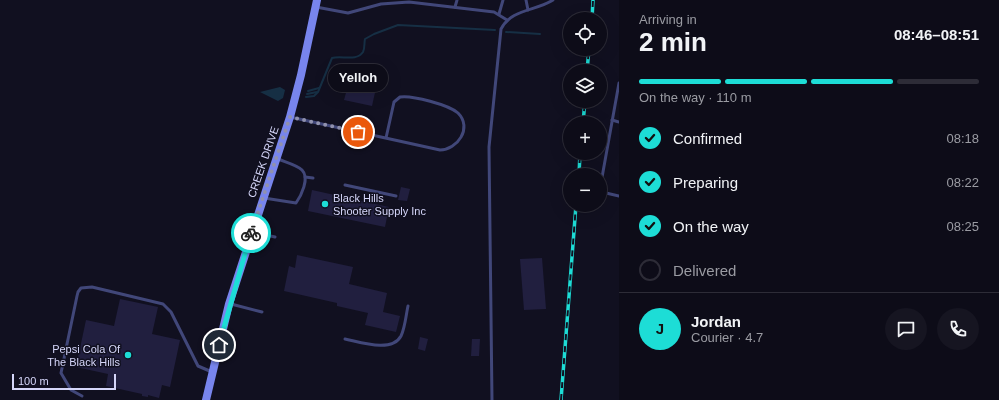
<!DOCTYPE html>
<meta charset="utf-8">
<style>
:root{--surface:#0d0c18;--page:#161521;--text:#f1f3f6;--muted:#9a9ba2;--line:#2d2c37;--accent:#1dddd6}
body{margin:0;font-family:Arial,sans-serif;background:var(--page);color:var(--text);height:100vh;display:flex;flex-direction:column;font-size:15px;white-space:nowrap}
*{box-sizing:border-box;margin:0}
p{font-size:13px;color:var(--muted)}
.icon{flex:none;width:22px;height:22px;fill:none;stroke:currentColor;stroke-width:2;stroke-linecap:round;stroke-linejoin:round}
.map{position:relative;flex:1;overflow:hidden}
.drawer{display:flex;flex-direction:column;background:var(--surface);width:380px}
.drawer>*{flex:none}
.buttons{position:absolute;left:563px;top:12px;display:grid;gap:8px}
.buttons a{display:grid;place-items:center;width:44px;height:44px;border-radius:50%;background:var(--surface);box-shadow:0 4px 16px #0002,0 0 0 1px var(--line);font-size:20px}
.scale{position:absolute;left:12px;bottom:10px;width:104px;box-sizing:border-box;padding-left:4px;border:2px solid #d5d6f9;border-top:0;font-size:11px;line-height:14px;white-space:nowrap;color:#d5d6f9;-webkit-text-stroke:3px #111020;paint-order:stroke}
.pin{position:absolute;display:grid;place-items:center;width:34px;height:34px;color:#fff;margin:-17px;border:2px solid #fff;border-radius:50%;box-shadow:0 1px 4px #0007}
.courier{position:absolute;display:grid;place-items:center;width:40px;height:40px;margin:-20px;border:3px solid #1dddd6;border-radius:50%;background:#fff;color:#222;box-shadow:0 1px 5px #0007}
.bubble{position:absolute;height:28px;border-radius:14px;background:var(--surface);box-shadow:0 4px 16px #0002,0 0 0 1px var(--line);font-size:13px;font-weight:800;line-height:28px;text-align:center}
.head em{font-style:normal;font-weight:800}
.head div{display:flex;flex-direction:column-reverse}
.head{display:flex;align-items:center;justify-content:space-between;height:68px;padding:0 20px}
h1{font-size:26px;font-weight:800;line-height:30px}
.bar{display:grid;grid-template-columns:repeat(4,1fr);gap:6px 4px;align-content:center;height:48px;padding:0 20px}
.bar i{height:5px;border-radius:3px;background:var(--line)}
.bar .active{background:var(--accent)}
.bar p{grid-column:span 4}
.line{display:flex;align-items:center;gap:10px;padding:0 20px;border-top:1px solid var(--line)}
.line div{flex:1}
.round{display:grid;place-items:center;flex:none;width:42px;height:42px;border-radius:21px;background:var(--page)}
ol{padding:0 20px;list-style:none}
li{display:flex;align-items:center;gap:12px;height:44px}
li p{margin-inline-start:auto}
li .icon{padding:4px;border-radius:50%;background:var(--accent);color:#111;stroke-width:4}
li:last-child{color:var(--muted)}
li i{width:22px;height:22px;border:2px solid var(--line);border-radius:50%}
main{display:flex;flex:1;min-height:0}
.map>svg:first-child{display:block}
.water{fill:#162f44}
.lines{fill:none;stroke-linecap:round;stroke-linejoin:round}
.stream{stroke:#162f44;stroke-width:2}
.building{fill:#211f3f}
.lane{stroke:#414779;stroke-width:3}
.secondary{stroke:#7885ed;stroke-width:8}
.rail-casing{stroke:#1dddd6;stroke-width:3.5}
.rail{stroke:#111020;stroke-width:2;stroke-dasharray:6;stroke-linecap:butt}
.done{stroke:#9091ad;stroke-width:4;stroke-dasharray:0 7.2}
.route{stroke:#1dddd6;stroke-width:5}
.poi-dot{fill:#1dddd6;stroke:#111020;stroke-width:1.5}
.labels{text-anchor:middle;stroke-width:3;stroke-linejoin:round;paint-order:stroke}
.street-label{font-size:11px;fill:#d5d6f9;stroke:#111020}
.poi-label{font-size:11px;fill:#d5d6f9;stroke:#111020;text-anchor:start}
</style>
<main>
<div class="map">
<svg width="619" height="400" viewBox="0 0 619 400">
<rect width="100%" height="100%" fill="#111020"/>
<polygon class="water" points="280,87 285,90 283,98 278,101 260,92"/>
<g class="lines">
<g class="stream">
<polyline points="506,32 540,34"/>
<polyline points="308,91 319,88"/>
<polyline points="307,94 317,92"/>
<path d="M 306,97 L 314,96 L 318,92 L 332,58 C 342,55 356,62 363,52 C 365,48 364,43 365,39 L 374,34 L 398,25 L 495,30"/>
</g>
</g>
<g class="building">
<polygon points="349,82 376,88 372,106 344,100"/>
<polygon points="401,187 410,189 407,201 398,200"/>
<polygon points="312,190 389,207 385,227 308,211"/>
<polygon points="297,255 353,267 349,284 387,293 383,312 400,316 396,332 365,325 368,313 337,306 337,303 284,291 289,266 295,268"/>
<polygon points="542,258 546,309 524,310 520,259"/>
<polygon points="120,299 158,307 152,334 180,340 170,387 162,385 159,398 148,395 148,397 142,396 142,394 106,386 108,374 76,367 86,320 114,326"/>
<polygon points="420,337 428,339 425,351 418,349"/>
<polygon points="472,339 480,339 479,356 471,356"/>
</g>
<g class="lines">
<g class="lane">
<polyline points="526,0 528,10"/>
<polyline points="316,7 348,13 381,4 409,2 494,12 507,20"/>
<polyline points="455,7 457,0"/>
<polyline points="499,14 503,0"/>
<polyline points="619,83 601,183 606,193 619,196"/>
<path d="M 290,117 L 440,150 C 457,150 473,128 458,113 C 449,105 412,95 400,97 L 394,102 L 386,138"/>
<polyline points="612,120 619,122"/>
<polyline points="305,177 313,178"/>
<polyline points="345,185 396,196"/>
<path d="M 264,198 L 296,203 C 301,196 310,178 302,170 C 297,165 285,162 278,159"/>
<polyline points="253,232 275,237"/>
<polyline points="231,304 262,312"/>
<path d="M 345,339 C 360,342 392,353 401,336 C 405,328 406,315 408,306"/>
<polyline points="82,396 71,390 61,373 77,296 78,292 81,288 92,287 163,304 171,312 198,366 212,372"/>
<path d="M 492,400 L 489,147 L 501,29 C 511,9 536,11 553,0"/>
</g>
<polyline class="secondary" points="206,400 229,304 290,117 301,75 317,0"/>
<defs>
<g id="rail">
<polyline points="592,19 593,0"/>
<polyline points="587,71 589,49"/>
<polyline points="583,123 585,101"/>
<polyline points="579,175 580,153"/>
<polyline points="561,400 576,205"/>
</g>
</defs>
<use href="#rail" class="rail-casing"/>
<use href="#rail" class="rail"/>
</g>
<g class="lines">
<polyline class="done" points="251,233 290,117 358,132"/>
<polyline class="route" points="219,345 251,233"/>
</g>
<g class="poi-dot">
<circle cx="325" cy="204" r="4"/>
<circle cx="128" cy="355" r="4"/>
</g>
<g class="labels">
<g class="street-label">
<text transform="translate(263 162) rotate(-71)" y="4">CREEK DRIVE</text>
</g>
<g class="poi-label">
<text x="333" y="202">Black Hills<tspan x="333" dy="13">Shooter Supply Inc</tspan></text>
<text x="120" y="353" text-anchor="end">Pepsi Cola Of<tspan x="120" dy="13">The Black Hills</tspan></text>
</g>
</g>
</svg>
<div class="buttons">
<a><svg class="icon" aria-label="locate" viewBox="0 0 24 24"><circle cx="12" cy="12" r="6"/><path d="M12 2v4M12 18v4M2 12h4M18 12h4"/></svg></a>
<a><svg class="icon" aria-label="layers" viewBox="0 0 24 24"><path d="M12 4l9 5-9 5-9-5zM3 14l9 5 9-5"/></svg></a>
<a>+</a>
<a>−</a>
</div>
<div class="scale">100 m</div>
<div class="pin" style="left:358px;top:132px;background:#ea580c"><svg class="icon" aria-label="bag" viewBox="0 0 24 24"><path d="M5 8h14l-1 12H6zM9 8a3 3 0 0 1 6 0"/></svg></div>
<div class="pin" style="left:219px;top:345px;background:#1f2937"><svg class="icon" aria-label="home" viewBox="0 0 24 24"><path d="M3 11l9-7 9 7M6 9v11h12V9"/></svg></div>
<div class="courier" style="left:251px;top:233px"><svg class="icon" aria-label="bike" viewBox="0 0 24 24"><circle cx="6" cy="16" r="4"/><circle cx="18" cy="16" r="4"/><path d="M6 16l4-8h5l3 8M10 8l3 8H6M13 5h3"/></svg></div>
<div class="bubble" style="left:328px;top:64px;width:60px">Yelloh</div>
</div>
<section class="drawer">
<div class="head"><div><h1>2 min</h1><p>Arriving in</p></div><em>08:46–08:51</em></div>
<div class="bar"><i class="active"></i><i class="active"></i><i class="active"></i><i></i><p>On the way · 110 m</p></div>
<ol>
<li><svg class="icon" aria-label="check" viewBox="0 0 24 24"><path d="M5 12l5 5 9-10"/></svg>Confirmed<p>08:18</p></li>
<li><svg class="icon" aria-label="check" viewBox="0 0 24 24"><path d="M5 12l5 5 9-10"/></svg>Preparing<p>08:22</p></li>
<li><svg class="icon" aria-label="check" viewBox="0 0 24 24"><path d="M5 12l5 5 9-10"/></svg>On the way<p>08:25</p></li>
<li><i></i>Delivered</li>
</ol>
<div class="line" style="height:72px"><b class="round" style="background:var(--accent);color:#111">J</b><div><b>Jordan</b><p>Courier · 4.7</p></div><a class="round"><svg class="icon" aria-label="chat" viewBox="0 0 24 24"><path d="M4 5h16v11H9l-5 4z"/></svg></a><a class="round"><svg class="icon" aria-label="phone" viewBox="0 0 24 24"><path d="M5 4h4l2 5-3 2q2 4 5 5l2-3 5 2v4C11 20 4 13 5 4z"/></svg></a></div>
</section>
</main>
